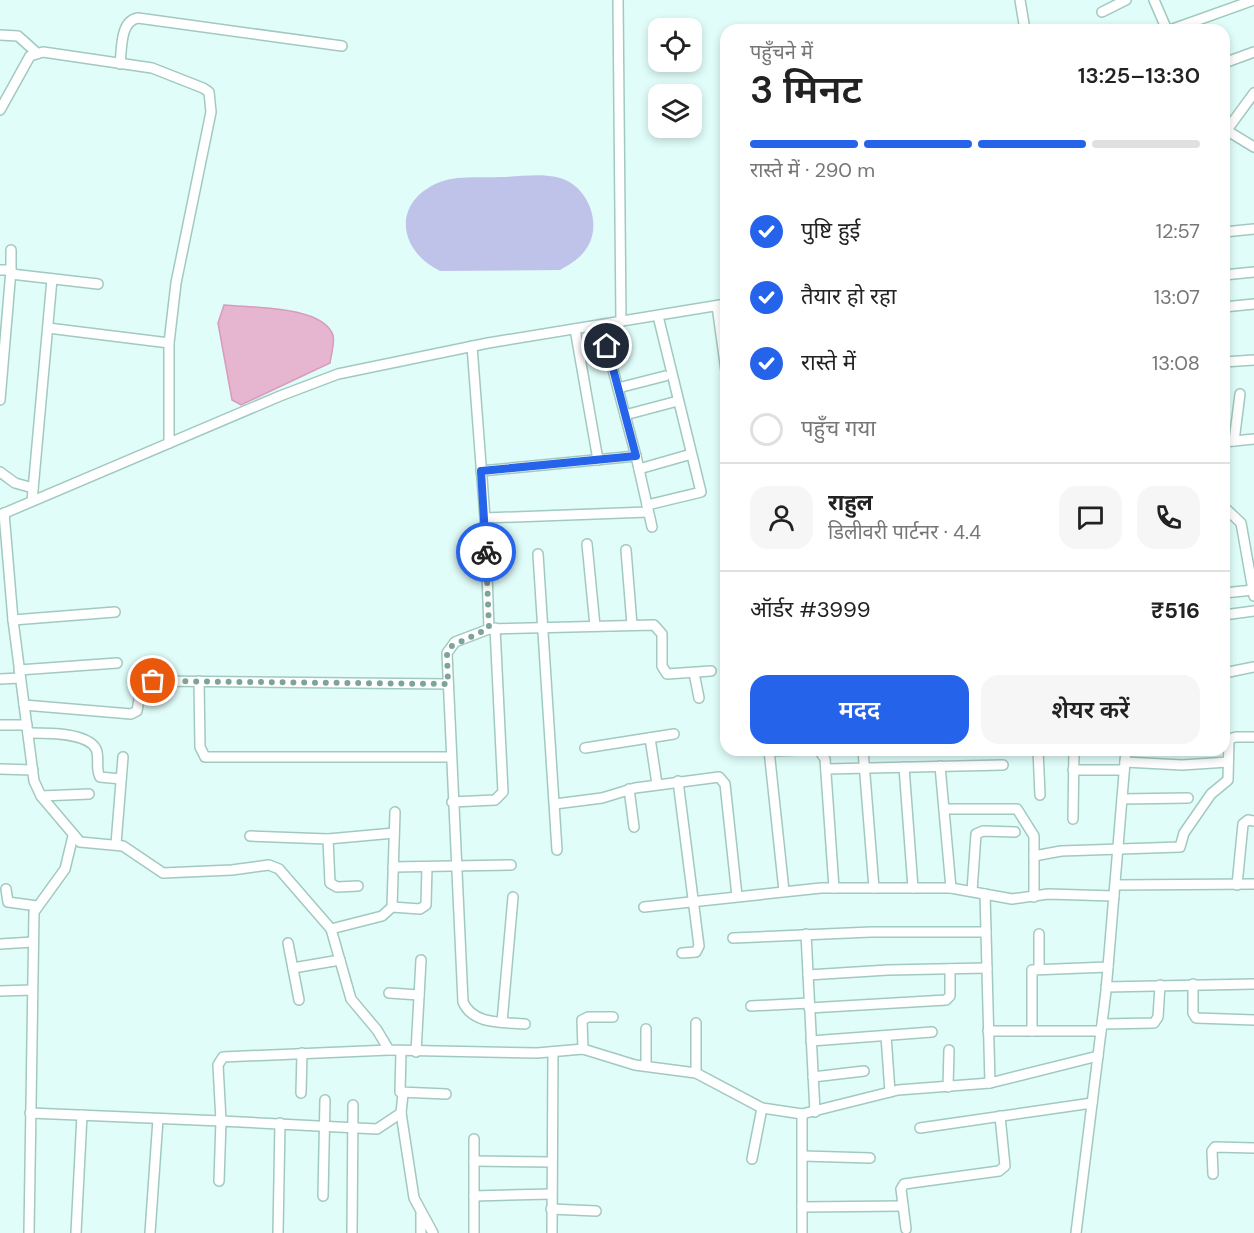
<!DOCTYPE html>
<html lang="hi">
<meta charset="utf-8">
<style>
:root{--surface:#fff;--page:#f6f6f6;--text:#222;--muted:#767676;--line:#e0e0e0;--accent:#2563eb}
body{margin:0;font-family:"DM Sans","Noto Sans Devanagari",sans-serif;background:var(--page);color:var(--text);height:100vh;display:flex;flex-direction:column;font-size:22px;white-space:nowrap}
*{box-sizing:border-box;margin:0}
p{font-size:20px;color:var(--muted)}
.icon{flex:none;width:33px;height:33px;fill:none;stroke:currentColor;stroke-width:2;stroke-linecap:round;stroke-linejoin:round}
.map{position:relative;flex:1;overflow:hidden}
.sheet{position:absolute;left:720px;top:24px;width:510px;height:732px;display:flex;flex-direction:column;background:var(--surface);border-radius:18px;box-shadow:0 3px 9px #0003}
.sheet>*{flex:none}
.tools{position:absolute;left:648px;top:18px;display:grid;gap:12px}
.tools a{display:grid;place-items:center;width:54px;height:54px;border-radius:12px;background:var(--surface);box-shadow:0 3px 9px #0003;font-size:30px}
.pin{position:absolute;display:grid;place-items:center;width:51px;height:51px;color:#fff;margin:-26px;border:3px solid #fff;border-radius:50%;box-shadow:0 2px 6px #0007}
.courier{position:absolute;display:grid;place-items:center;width:60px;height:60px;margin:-30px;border:4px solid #2563eb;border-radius:50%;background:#fff;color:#222;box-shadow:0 2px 8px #0007}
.overview em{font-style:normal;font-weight:600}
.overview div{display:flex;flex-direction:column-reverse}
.overview{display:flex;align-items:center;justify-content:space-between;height:102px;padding:0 30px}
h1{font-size:39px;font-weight:600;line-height:45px}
.bar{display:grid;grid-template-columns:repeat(4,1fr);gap:9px 6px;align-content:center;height:72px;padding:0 30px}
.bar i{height:8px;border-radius:4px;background:var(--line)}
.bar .on{background:var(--accent)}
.bar p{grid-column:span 4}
.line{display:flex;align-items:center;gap:15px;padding:0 30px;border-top:2px solid var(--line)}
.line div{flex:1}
.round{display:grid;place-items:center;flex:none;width:63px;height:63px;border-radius:18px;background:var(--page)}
ol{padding:0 30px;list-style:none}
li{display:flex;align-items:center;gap:18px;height:66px}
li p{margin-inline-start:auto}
li .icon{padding:6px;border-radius:50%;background:var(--accent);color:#fff;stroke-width:4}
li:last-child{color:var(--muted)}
li i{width:33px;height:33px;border:3px solid var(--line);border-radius:50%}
.cta{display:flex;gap:12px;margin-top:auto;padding:12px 30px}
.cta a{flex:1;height:69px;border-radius:18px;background:var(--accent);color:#fff;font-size:24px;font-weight:600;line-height:69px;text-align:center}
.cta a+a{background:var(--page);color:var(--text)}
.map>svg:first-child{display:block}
.green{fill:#bfc3ea}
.water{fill:#e6b5d0;stroke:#d89bbc;stroke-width:1.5}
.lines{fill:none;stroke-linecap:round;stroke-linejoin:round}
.minor-casing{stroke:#a2c9bf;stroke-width:12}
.minor{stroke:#fff;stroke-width:9}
.done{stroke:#7da499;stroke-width:6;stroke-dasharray:0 10.8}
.route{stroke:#2563eb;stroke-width:8}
</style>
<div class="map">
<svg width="1254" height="1233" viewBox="0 0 1254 1233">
<rect width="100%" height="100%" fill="#e0fdfa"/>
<path class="green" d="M 500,177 C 517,177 538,173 556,177 C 585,182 603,220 588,246 C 581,258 572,263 560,270 L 440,271 C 397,250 392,201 440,182 C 457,175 482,178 500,177 Z"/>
<path class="water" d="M 224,305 C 251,308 322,305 333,335 C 335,343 331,355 330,363 L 241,405 L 232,400 L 218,323 Z"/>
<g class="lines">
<defs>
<g id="minor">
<polyline points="618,0 621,322"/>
<polyline points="1020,0 1025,30"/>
<polyline points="1154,0 1167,30"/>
<polyline points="1102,12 1126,0"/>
<polyline points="1170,30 1254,0"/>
<polyline points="0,35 18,36 37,53"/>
<polyline points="1224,63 1254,52"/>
<path d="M 120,64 C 122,48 120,21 138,18 L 342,46"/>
<polyline points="0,110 30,56 43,52 152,68 203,88 209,92 211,112 176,283 169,343"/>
<polyline points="1226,130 1254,147"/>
<polyline points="1224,134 1254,93"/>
<polyline points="1224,232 1254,229"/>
<polyline points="0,270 11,270 0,400"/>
<polyline points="11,270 11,250"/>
<polyline points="11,274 98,284"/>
<polyline points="1224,275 1254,272"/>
<polyline points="717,306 726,371"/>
<polyline points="1224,307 1254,304"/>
<polyline points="48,328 169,343 169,443"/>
<polyline points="575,329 598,460"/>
<path d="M 472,346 L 485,518 L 489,629 L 455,642 L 447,653 L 463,1002 C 473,1025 503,1022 525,1024"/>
<polyline points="1224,362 1254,360"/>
<polyline points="618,388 665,376"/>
<polyline points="625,415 674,402"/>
<polyline points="1234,441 1240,394"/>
<polyline points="1224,442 1254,439"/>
<polyline points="636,456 652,527"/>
<polyline points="639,469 688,455"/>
<polyline points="481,471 636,456 601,325"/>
<polyline points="0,472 15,483 33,488"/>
<polyline points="32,501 52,279"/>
<polyline points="647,505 701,492 658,316"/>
<polyline points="1224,507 1241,523 1254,596"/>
<polyline points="4,513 13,620 34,781 41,796 80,842 123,846 163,873 232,870 269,865 279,869 331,929 351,999 377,1030 389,1050 537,1053 583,1049 635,1065 696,1073 762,1108 802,1114 898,1090 990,1083 1098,1056"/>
<polyline points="0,515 280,396 338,374 488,343 726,304"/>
<polyline points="485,518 648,512"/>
<polyline points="587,544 595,626"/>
<polyline points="626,550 632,625"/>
<polyline points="538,554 557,850"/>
<polyline points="1224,593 1253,590"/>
<polyline points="1224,615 1254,611"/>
<polyline points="13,620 115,612"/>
<polyline points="489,629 654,625 662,634 662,666 667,674 711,671"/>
<polyline points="19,670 117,663"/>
<polyline points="694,673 699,698"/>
<polyline points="1224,673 1254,667"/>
<polyline points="0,679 20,678"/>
<polyline points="199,681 200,747 205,757 450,757"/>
<polyline points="24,705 131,714 137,711 141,687 153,681 448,684"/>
<polyline points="0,725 27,725"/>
<path d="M 28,733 C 45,733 87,732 96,749 C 100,758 95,768 100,777 L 121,779"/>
<polyline points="650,738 657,784"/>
<polyline points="585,748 674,734"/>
<polyline points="769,750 784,891"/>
<polyline points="819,750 825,759 834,888"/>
<polyline points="863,750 874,888"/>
<polyline points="1038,750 1040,795"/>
<polyline points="769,751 798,750"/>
<polyline points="1125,762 1182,765 1228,762"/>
<polyline points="940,766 951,888"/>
<polyline points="904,767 913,888"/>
<polyline points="0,769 33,770"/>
<polyline points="826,769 1003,765"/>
<polyline points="1073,770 1124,770"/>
<polyline points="678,781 699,946 696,952 682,953"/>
<polyline points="629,789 634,827"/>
<polyline points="41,796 89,794"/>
<polyline points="1122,799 1188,798"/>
<polyline points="452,802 495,800 503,792 495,628"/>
<polyline points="555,804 602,798 635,788 719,777 725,784 737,896"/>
<polyline points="944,809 1017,809 1034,836 1034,897"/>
<polyline points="1073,819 1074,750"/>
<polyline points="250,836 328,839"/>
<polyline points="116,844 123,757"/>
<polyline points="1034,856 1061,851 1180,847 1184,833 1211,794 1228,780 1229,739 1236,737 1254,737"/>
<polyline points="393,867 511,865"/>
<polyline points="1115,885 1254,884"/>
<polyline points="1237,885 1243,824 1248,820 1254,821"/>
<polyline points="358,886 337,887 330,883 328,839 394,833"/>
<polyline points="6,889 8,902 37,906"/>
<polyline points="972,891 976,834 983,831 1015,832"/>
<polyline points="985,894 990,1083"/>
<polyline points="392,907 420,909 426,905 427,867"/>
<polyline points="644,907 821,888 951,888 1012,899 1048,894 1114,896"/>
<polyline points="331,929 382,916 392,907 395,812"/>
<polyline points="806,934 815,1112"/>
<polyline points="1039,934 1039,968"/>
<polyline points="733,938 871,932 986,932"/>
<polyline points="288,943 299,1000"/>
<polyline points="0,944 33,942"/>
<polyline points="293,968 340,960"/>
<polyline points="808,975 888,970 987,968"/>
<polyline points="1193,984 1193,1013 1196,1018 1254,1020"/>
<polyline points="1106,987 1254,984"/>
<polyline points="0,991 32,990"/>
<polyline points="389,993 419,995"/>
<polyline points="751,1006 809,1003"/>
<polyline points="809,1008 946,1000 950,996 950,969"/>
<polyline points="502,1022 513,897"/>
<polyline points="696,1023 696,1073"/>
<polyline points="1102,1024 1154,1023 1158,1017 1160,985"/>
<polyline points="646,1029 646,1066"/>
<polyline points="988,1031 1101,1031"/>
<polyline points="1032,1031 1032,970 1108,967"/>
<polyline points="886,1036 890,1092"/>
<polyline points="811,1041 932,1032"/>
<polyline points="583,1049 582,1020 588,1017 613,1017"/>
<polyline points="401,1052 400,1092 446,1094"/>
<polyline points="416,1052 421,960"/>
<polyline points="813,1077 864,1071"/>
<polyline points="948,1087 949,1050"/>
<polyline points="301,1093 302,1053"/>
<polyline points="30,1113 221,1121 218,1065 223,1057 389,1050"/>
<polyline points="401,1113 414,1198 433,1233"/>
<polyline points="802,1114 802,1233"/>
<polyline points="920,1128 1092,1103"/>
<polyline points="803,1156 870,1158"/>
<polyline points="752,1159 762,1108"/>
<polyline points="474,1161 551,1162"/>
<polyline points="1213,1174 1212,1151 1215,1147 1254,1148"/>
<polyline points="219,1181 221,1121 377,1129 401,1113 403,1094"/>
<polyline points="323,1196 325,1100"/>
<polyline points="474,1196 551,1194"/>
<polyline points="802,1207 903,1206"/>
<polyline points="551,1209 596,1211"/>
<polyline points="906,1229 901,1189 904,1184 999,1171 1005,1166 1000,1116"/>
<polyline points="29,1233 34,912 65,869 73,836"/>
<polyline points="76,1233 82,1115"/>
<polyline points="150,1233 158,1119"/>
<polyline points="278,1233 280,1123"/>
<polyline points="352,1233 353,1105"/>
<polyline points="421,1233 421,1214"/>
<polyline points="474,1233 474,1139"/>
<polyline points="552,1233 553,1052"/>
<polyline points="1076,1233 1106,991 1126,750"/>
</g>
</defs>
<use href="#minor" class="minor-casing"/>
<use href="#minor" class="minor"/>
</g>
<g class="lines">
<polyline class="done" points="153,681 448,684 447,653 450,647 489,628 486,552"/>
<polyline class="route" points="486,552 481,471 636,456 607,346"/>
</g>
</svg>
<div class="tools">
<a><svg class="icon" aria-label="locate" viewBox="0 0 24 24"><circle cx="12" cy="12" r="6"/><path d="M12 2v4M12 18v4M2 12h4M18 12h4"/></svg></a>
<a><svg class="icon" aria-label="layers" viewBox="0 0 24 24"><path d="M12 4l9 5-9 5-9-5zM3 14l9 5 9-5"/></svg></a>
</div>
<div class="pin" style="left:153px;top:681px;background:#ea580c"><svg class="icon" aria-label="bag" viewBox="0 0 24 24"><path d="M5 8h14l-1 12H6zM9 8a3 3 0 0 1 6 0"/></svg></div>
<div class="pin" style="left:607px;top:346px;background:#1f2937"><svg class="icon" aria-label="home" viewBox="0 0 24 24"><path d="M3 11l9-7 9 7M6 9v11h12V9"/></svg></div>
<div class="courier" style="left:486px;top:552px"><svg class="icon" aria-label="bike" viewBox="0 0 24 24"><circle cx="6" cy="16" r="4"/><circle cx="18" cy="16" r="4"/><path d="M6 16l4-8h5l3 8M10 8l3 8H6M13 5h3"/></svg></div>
<section class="sheet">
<div class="overview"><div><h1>3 मिनट</h1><p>पहुँचने में</p></div><em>13:25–13:30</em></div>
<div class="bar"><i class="on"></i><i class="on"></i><i class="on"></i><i></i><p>रास्ते में · 290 m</p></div>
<ol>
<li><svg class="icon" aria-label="check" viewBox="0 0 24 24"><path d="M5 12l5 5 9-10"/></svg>पुष्टि हुई<p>12:57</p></li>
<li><svg class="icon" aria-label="check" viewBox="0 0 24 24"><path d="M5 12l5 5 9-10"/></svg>तैयार हो रहा<p>13:07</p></li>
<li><svg class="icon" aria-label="check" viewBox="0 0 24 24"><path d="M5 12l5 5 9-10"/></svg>रास्ते में<p>13:08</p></li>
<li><i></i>पहुँच गया</li>
</ol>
<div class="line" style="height:108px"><a class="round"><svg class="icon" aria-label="person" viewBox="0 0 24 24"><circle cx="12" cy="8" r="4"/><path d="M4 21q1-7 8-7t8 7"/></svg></a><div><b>राहुल</b><p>डिलीवरी पार्टनर · 4.4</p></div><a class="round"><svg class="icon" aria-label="chat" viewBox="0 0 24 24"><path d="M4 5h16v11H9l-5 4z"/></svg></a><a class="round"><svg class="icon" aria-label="phone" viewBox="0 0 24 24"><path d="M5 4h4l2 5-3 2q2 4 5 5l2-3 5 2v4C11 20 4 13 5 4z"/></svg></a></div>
<div class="line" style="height:78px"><div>ऑर्डर #3999</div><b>₹516</b></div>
<div class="cta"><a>मदद</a><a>शेयर करें</a></div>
</section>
</div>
